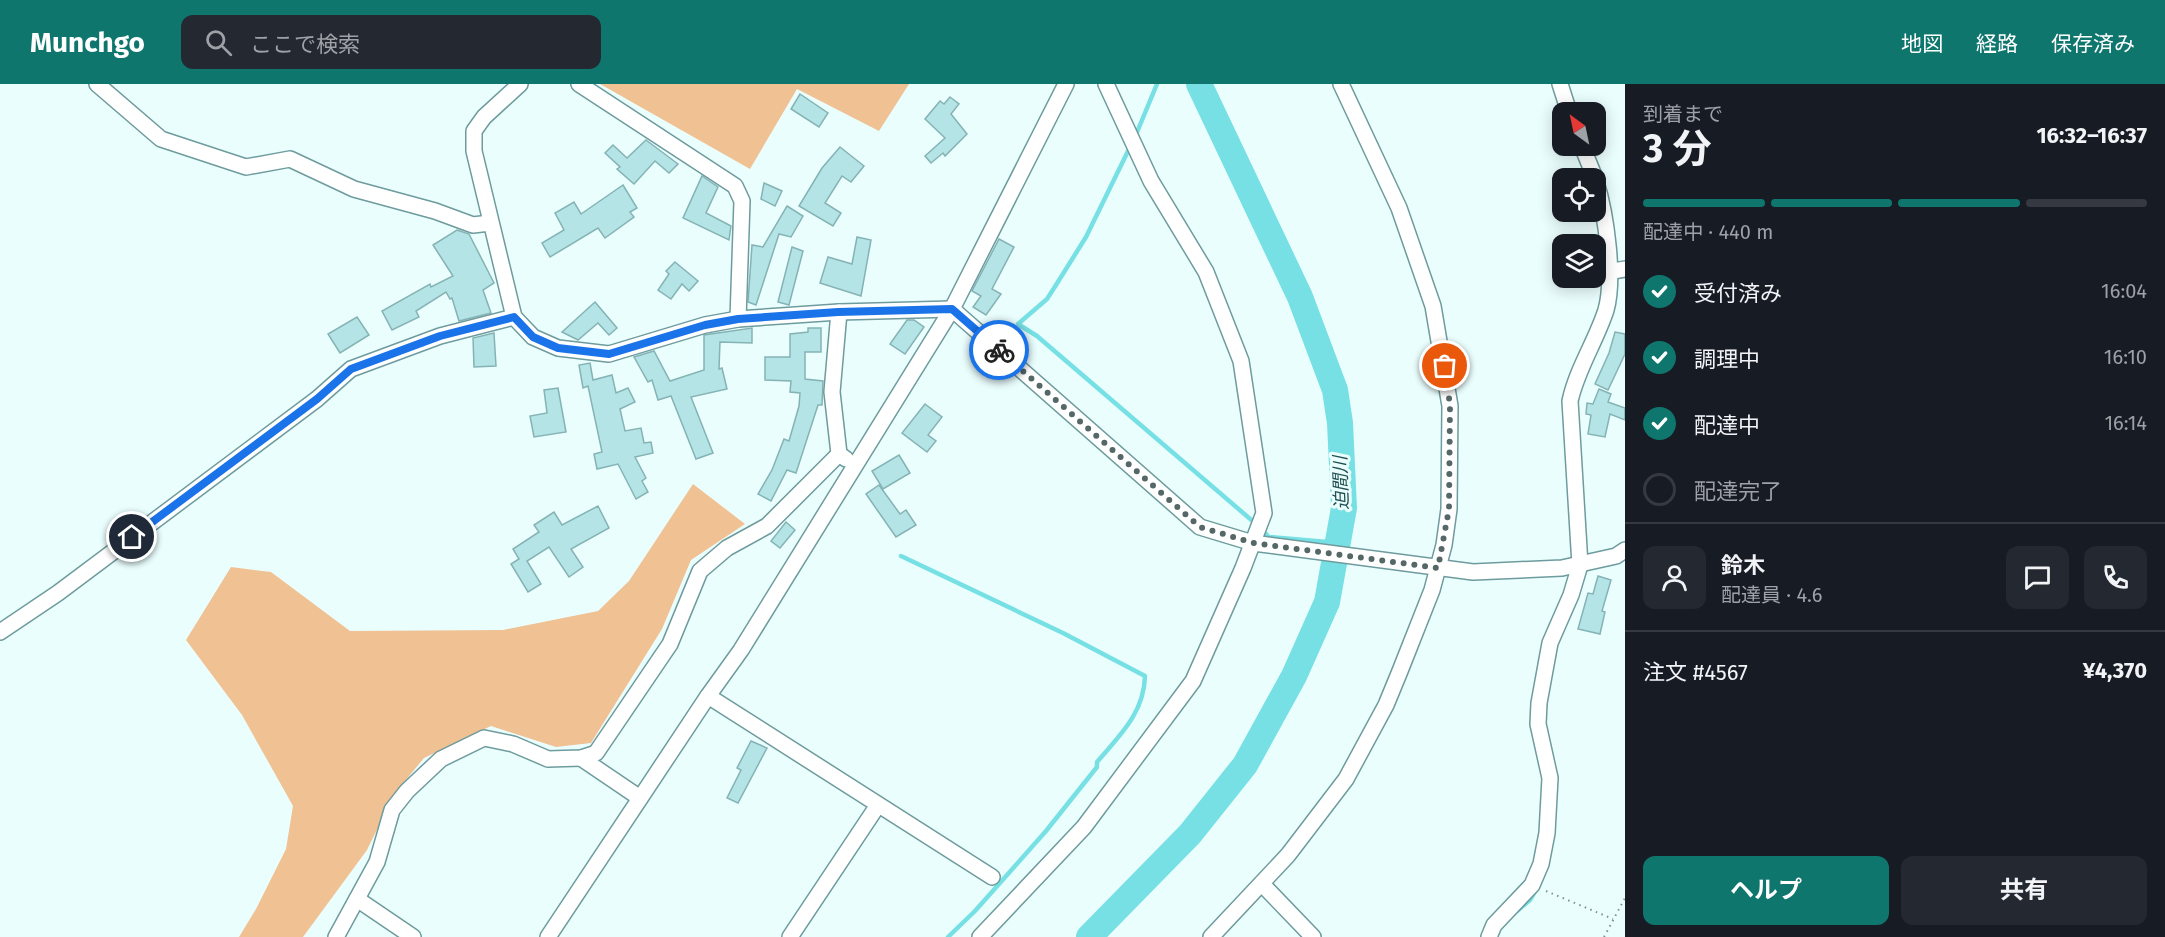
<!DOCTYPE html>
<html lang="ja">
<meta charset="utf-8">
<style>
:root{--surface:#171b24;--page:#242831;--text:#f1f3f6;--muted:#9ea1a6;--line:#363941;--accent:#0f766e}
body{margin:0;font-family:"Fira Sans","Noto Sans JP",sans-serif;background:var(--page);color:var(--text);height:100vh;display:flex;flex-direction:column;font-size:22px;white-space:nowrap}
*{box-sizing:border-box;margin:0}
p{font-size:20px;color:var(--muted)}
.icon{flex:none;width:33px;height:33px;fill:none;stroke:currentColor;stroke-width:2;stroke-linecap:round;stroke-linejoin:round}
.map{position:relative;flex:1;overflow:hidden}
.side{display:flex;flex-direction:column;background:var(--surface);width:540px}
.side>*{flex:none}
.needle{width:39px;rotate:327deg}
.tools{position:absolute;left:1552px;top:18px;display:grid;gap:12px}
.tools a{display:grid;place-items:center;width:54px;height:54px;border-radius:12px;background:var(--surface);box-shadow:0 3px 15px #0003;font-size:30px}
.pin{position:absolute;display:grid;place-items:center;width:51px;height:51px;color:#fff;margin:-26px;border:3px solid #fff;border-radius:50%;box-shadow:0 2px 6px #0007}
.courier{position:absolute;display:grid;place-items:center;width:60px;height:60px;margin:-30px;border:4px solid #1a73e8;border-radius:50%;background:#fff;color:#222;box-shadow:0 2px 8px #0007}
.summary em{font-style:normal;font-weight:700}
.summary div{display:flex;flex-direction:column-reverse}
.summary{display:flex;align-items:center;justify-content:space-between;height:102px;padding:0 18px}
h1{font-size:39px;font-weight:700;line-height:45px}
.bar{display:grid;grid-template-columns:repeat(4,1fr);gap:9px 6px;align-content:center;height:72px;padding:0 18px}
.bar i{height:8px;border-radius:4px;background:var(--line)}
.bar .on{background:var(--accent)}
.bar p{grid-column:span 4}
.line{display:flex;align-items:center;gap:15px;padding:0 18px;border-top:2px solid var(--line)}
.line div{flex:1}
.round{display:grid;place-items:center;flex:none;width:63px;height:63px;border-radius:12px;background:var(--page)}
ol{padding:0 18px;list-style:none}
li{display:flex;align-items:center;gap:18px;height:66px}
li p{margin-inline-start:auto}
li .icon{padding:6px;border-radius:50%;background:var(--accent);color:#fff;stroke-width:4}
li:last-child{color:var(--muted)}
li i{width:33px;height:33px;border:3px solid var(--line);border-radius:50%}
.primary-button{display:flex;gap:12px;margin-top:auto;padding:12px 18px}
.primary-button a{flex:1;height:69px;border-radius:12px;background:var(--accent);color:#fff;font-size:24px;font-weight:700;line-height:69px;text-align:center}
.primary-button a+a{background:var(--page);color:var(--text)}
header{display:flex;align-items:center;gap:36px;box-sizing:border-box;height:84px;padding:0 30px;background:var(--accent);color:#fff}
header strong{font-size:28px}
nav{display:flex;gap:33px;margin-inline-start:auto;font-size:21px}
.search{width:420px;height:54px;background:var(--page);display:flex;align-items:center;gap:15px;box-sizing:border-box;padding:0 21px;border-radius:12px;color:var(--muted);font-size:22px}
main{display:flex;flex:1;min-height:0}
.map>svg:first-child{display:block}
.green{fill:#f0c192}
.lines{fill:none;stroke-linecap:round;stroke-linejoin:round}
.stream{stroke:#76e0e4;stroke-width:4.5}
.river{stroke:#76e0e4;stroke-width:26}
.building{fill:#b4e4e5;stroke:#85b3b5;stroke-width:1.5}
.minor-casing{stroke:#6e9b9d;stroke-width:18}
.path{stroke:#7f9191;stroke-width:2;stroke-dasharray:1.5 4.5;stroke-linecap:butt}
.minor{stroke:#fff;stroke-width:15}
.done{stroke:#556767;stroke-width:6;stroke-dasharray:0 10.8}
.route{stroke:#1a73e8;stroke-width:8}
.labels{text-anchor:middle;stroke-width:6;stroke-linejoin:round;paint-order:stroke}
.water-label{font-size:18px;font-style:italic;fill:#215052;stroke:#ebfefe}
</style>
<header>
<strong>Munchgo</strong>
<div class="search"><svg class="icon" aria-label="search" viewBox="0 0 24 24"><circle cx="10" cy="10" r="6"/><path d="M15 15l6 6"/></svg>ここで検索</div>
<nav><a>地図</a><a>経路</a><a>保存済み</a></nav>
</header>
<main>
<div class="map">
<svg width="1625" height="853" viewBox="0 0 1625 853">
<rect width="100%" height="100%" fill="#ebfefe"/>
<g class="green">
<polygon points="600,0 909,0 879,47 797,5 750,85"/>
<polygon points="693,400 745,440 691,476 662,545 591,659 556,663 491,642 424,674 395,709 367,766 303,853 239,853 256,825 286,765 293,722 242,631 186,556 231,483 271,488 350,547 503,546 598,527 629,497"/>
</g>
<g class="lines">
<g class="stream">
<polyline points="1135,53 1157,0"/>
<polyline points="1130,63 1086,153 1056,201 1047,215 1018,240 1037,252 1256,440"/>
<polyline points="1262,446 1269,453 1339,459"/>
<path d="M 901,472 L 1063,549 L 1145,592 C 1144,629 1120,651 1097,678 L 1097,683 L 1046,747 L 975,827 L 948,853"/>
<polyline points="1517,827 1530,816 1537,804"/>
</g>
<polyline class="river" points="1089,853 1190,750 1245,681 1294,592 1327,518 1344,424 1340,339 1335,306 1300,213 1199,0"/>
</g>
<g class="building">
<polygon points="800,10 828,29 819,43 791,25"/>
<polygon points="950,13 959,20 951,30 967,50 945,72 943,69 931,79 925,72 945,54 925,35 940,17 944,20"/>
<polygon points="646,56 678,80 669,89 655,77 634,100 617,85 620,83 605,69 613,61 627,74"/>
<polygon points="840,63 864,82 851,98 842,92 825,119 841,129 833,142 799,122 822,84"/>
<polygon points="702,92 718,103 706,129 731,142 729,156 683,134"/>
<polygon points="764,99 782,107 775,122 761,115"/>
<polygon points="623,101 637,124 630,128 634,133 605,154 598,144 550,173 542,159 564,146 555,129 574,118 581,130"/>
<polygon points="787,122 803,132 791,153 779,150 756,221 748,218 752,161 763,163"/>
<polygon points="457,146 469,150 494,199 483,206 491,229 459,237 452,214 450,215 446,208 416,227 419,233 392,246 382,227 430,200 431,203 453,192 433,161"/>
<polygon points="857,153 871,156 861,212 820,199 828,173 852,180"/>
<polygon points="999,155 1014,163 992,205 1001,210 986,231 973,223 981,212 972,207"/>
<polygon points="792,163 803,167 789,221 778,218"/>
<polygon points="675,178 698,197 689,207 682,200 671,215 658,206 669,190 666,187"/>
<polygon points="595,218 617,244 609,251 598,239 578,256 562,248"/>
<polygon points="357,233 369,251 340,269 328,250"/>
<polygon points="907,236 914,236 924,243 905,270 890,260"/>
<polygon points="752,244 752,259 720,258 719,285 722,284 727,305 691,313 713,369 696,375 671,312 658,316 652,296 648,298 634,273 654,267 670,297 704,286 704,251"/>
<polygon points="808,244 821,244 821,268 805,268 805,295 823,297 822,321 818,321 796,389 787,386 771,417 758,410 772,386 784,355 789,357 799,322 800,309 790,308 791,297 765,296 765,273 790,273 790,250 808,248"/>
<polygon points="1615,248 1625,250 1625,270 1608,306 1595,300 1609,269"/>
<polygon points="494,249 496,282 474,283 473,254"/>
<polygon points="590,279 593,296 612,291 616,309 628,304 635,318 620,325 625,347 641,344 644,359 651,358 653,369 635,373 646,394 642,397 648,408 636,415 618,380 597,385 594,370 602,368 588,302 583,304 579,281"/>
<polygon points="558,304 566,348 534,353 530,332 547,329 544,306"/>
<polygon points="1599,305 1611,310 1608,318 1625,324 1625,336 1610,330 1605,353 1588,350 1591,331 1586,330 1587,319 1593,320"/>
<polygon points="925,320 942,333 928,351 936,357 927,368 902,349"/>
<polygon points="899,371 910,389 883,405 872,387"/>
<polygon points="879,401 900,430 906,426 916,441 896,453 866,410"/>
<polygon points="598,422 609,444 571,465 583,483 569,493 549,463 527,477 541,500 528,508 511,480 519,475 513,465 539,448 534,441 554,428 562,441"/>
<polygon points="786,438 795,446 780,464 771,457"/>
<polygon points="1598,492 1611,496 1602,527 1605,528 1600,550 1578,545 1588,509 1593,510"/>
<polygon points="751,657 767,664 738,719 727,714 741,686 737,684"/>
</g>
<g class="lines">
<defs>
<g id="minor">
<polyline points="97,0 161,55 246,83 290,75 354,105 435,127 473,141 490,139"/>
<polyline points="520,0 484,33 474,47 474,67 514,233 533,253 558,264 609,270 705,241 738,235 839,228 952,225 1200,443 1253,459 1473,488 1562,484 1616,472 1625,466"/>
<polyline points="579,0 735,102 742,117 738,235"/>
<polyline points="1560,0 1569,28"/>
<polyline points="1582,62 1595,94"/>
<polyline points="1608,188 1625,185"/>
<polyline points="839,228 832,308 839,370 846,375"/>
<polyline points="0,548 58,509 317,315 351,285 440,252 514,233"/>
<polyline points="708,612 992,793"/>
<polyline points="581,674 640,714"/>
<polyline points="1262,800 1313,853"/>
<polyline points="357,815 413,853"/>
<polyline points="336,853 377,778 392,726 407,707 441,675 484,654 513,660 548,675 581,674 596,669 670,560 700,487 727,464 767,442 839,370"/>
<polyline points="548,853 708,612 741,566 952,225 1066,0"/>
<polyline points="790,853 878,721"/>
<polyline points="980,853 1084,743 1193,597 1243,484 1264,429 1241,277 1206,188 1151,97 1106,0"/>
<polyline points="1211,853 1288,771 1346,695 1386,621 1400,587 1432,506 1444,461 1449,425 1450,322 1433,222 1399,124 1341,0"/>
<path d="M 1489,853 L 1494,841 L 1532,801 L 1541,780 L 1547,749 L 1550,694 L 1538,640 L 1539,619 L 1550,559 L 1571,511 L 1580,481 L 1570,317 C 1577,285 1596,257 1606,226 C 1615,194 1606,130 1596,98"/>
</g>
</defs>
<use href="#minor" class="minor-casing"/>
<g class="path">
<polyline points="1546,807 1613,835"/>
<polyline points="1604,853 1625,814"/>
</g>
<use href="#minor" class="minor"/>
</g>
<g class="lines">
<polyline class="done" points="999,266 1200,443 1253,459 1438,484 1449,425 1450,322 1445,282"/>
<polyline class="route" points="132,453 317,315 351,285 440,252 514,233 533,253 558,264 609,270 705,241 738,235 838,228 952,225 999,266"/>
</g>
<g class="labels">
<g class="water-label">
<text transform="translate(1341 399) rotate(-92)" y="6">迫間川</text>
</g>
</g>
</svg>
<div class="tools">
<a><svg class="needle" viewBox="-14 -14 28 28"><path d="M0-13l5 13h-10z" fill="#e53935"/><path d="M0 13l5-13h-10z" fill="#9ea1a6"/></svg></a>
<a><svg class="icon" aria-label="locate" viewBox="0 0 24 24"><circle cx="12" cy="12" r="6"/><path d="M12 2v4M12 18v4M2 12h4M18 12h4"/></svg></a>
<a><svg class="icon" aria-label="layers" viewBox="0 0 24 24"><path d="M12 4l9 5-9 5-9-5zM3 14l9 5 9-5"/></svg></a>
</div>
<div class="pin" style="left:1445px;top:282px;background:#ea580c"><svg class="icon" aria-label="bag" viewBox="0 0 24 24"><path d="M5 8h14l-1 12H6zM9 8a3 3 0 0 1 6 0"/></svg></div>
<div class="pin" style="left:132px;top:453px;background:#1f2937"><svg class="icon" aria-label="home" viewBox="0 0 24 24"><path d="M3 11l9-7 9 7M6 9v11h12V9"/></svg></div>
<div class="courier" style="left:999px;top:266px"><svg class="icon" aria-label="bike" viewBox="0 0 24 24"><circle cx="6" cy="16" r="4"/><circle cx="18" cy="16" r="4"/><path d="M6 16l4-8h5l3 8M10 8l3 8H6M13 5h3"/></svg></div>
</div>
<section class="side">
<div class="summary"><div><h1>3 分</h1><p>到着まで</p></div><em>16:32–16:37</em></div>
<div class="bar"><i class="on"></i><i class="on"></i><i class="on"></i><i></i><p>配達中 · 440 m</p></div>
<ol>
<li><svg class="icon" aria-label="check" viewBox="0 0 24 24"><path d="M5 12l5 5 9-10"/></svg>受付済み<p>16:04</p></li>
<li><svg class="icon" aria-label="check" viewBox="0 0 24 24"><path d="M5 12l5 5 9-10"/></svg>調理中<p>16:10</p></li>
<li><svg class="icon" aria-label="check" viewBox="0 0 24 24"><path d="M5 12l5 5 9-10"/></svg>配達中<p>16:14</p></li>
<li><i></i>配達完了</li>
</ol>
<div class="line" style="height:108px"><a class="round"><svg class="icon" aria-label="person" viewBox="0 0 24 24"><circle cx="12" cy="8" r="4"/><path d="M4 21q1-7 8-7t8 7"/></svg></a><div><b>鈴木</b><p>配達員 · 4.6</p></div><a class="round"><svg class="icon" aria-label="chat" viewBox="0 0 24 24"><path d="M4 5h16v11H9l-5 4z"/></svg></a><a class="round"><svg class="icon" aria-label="phone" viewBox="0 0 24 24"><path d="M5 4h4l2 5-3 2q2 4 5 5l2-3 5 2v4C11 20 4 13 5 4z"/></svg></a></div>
<div class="line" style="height:78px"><div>注文 #4567</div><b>¥4,370</b></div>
<div class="primary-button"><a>ヘルプ</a><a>共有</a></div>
</section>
</main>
